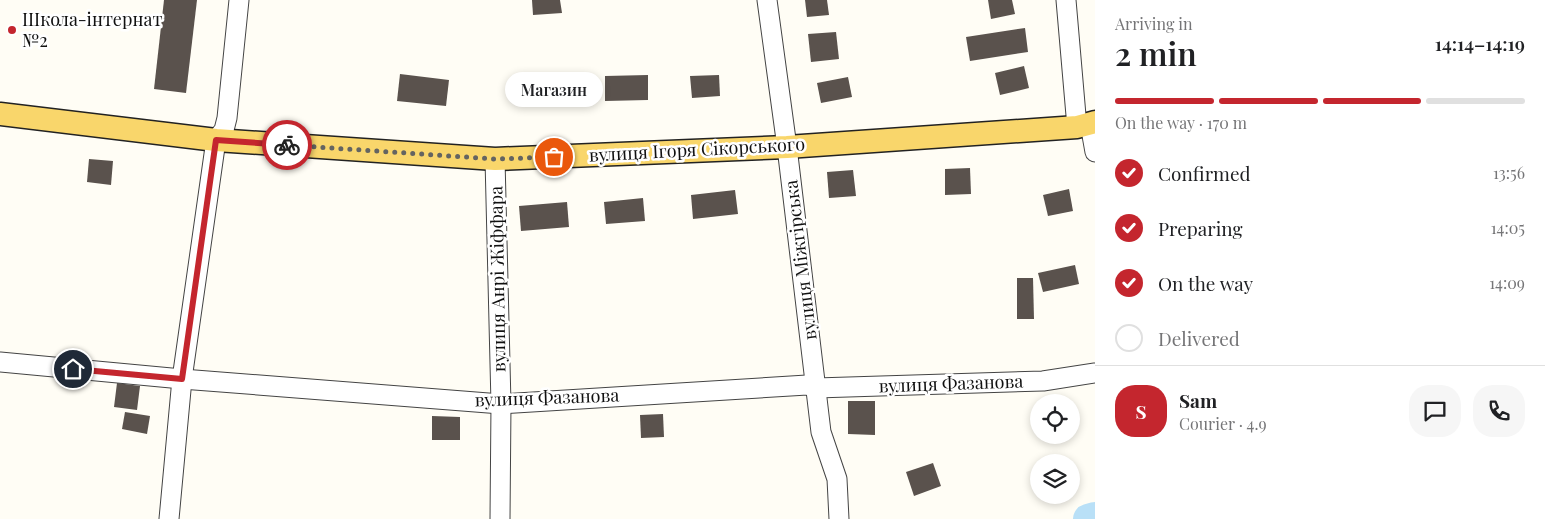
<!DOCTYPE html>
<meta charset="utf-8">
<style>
:root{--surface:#fff;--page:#f6f6f6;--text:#202124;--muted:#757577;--line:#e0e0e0;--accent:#c4262e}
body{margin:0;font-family:"Playfair Display",serif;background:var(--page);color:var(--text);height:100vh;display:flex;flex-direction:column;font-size:19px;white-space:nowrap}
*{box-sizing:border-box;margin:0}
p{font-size:16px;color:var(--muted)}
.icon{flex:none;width:28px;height:28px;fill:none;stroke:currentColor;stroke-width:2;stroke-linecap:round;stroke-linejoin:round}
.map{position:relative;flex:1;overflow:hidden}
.panel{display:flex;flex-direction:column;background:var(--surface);width:450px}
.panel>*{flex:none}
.buttons{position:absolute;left:1030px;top:394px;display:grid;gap:10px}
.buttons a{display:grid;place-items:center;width:50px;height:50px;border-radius:50%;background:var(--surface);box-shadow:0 2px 8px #0003;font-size:25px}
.pin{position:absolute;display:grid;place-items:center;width:42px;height:42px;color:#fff;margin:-21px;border:2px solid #fff;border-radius:50%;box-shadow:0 1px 5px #0007}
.courier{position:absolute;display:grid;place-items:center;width:50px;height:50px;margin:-25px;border:4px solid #c4262e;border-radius:50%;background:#fff;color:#222;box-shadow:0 1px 6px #0007}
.bubble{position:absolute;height:35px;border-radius:18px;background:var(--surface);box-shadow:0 2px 8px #0003;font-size:16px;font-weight:600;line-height:35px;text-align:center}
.overview em{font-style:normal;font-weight:600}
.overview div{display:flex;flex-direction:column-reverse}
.overview{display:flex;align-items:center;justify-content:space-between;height:85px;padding:0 20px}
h1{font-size:32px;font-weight:600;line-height:38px}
.bar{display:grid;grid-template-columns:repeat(4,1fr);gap:8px 5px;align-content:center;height:60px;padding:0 20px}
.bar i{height:6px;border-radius:4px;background:var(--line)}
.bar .current{background:var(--accent)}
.bar p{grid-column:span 4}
.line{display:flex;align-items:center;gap:12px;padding:0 20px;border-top:1px solid var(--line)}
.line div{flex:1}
.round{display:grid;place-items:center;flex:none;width:52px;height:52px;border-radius:20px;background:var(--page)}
ol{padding:0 20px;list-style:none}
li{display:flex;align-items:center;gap:15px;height:55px}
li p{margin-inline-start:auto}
li .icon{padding:5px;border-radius:50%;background:var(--accent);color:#fff;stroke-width:4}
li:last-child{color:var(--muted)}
li i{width:28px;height:28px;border:2px solid var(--line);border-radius:50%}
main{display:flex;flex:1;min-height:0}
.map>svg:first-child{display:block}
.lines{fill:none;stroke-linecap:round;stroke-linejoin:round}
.river{stroke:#b9e0f7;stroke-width:30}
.building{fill:#5a524d}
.minor-casing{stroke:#444;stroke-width:21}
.major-casing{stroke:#222;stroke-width:25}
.minor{stroke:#fff;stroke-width:19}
.major{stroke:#f9d66b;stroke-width:22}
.done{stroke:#646461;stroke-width:5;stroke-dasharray:0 9}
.route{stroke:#c4262e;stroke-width:6}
.poi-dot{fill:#c4262e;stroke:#fff;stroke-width:2}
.labels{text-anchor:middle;stroke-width:5;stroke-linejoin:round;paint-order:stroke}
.poi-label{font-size:18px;fill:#111;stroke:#fff;text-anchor:start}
.street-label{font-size:18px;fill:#111;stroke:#fff}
</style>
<main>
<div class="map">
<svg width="1095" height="519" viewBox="0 0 1095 519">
<rect width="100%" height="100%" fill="#fffdf5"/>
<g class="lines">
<polyline class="river" points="1088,519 1095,517"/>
</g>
<g class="building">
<polygon points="164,0 197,0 186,93 154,89"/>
<polygon points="532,0 560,0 562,13 533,15"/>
<polygon points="805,0 827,0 829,15 807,17"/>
<polygon points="988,0 1012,0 1015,14 991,19"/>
<polygon points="1025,28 1028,52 970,61 966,37"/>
<polygon points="836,32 839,59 811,62 808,34"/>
<polygon points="1024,66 1029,88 1000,95 995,73"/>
<polygon points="400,74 449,80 446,106 397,101"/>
<polygon points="648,75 648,100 605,101 605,76"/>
<polygon points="719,75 720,96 692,98 690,76"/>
<polygon points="848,77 852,97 821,103 817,83"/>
<polygon points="572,80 574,103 539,106 537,83"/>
<polygon points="89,159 113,161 111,185 87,182"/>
<polygon points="970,168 971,194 945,195 945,169"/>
<polygon points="853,170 856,196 829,198 827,172"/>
<polygon points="1069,189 1073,211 1048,216 1043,195"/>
<polygon points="735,190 738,214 693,219 691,195"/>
<polygon points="643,198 645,221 606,224 604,202"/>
<polygon points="567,202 569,227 521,231 519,206"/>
<polygon points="1075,265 1079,284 1043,292 1038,273"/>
<polygon points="1017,278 1033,278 1034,319 1017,319"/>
<polygon points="117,383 140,386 137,410 114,407"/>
<polygon points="848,401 875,401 875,435 848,434"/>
<polygon points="125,412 150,416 147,434 122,429"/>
<polygon points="663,414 664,437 641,438 640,415"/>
<polygon points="432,416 460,417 460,440 432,440"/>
<polygon points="933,463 941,486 914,496 906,472"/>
</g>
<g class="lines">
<defs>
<g id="minor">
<polyline points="767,0 787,147 821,432 837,479 839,519"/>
<polyline points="1066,0 1077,127"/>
<polyline points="1090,124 1095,152"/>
<polyline points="495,159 501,404 500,519"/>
<polyline points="0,362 182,379 501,404 807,385 816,388 1043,381 1095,373"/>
<polyline points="169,519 182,379 216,140 224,130 227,118 239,0"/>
</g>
<polyline id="major" points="0,114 216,140 495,159 787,147 1077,127 1095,122"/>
</defs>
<use href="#minor" class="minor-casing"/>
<use href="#major" class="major-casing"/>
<use href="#minor" class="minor"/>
<use href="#major" class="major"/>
</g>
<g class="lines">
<polyline class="done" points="287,145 495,159 554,157"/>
<polyline class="route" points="73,369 182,379 216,140 287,145"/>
</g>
<circle class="poi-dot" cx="12" cy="30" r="5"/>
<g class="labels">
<g class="poi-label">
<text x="22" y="26">Школа-інтернат<tspan x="22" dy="21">№2</tspan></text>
</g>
<g class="street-label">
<text transform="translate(697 150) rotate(-3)" y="6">вулиця Ігоря Сікорського</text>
<text transform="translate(801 260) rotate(-97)" y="6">вулиця Міжгірська</text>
<text transform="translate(498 279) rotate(-91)" y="6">вулиця Анрі Жіффара</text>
<text transform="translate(951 384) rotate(-2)" y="6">вулиця Фазанова</text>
<text transform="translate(547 398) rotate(-2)" y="6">вулиця Фазанова</text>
</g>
</g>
</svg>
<div class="buttons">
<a><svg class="icon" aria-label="locate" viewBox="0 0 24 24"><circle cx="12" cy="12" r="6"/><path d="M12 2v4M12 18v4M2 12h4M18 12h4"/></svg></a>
<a><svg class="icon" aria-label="layers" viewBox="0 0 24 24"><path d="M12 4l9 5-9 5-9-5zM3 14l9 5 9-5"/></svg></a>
</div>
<div class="pin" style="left:554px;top:157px;background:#ea580c"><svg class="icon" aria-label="bag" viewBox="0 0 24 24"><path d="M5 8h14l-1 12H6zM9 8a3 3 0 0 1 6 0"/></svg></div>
<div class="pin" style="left:73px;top:369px;background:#1f2937"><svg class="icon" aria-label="home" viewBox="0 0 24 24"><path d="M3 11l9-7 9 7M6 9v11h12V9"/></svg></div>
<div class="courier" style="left:287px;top:145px"><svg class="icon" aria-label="bike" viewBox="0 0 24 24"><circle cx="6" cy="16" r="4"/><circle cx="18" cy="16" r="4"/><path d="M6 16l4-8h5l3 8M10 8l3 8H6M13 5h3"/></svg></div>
<div class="bubble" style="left:505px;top:72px;width:98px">Магазин</div>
</div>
<section class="panel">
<div class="overview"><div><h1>2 min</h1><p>Arriving in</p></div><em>14:14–14:19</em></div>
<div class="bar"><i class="current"></i><i class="current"></i><i class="current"></i><i></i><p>On the way · 170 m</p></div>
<ol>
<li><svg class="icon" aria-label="check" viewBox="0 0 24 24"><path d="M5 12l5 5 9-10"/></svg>Confirmed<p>13:56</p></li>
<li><svg class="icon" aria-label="check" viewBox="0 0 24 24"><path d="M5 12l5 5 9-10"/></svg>Preparing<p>14:05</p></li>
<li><svg class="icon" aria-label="check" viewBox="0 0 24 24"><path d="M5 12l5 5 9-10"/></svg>On the way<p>14:09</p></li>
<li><i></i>Delivered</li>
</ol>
<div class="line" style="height:90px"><b class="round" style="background:var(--accent);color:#fff">S</b><div><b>Sam</b><p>Courier · 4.9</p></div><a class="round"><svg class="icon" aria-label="chat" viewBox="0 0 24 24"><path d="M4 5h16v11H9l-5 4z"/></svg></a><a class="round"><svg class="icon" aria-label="phone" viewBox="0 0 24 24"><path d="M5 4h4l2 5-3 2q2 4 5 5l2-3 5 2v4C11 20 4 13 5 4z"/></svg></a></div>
</section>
</main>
